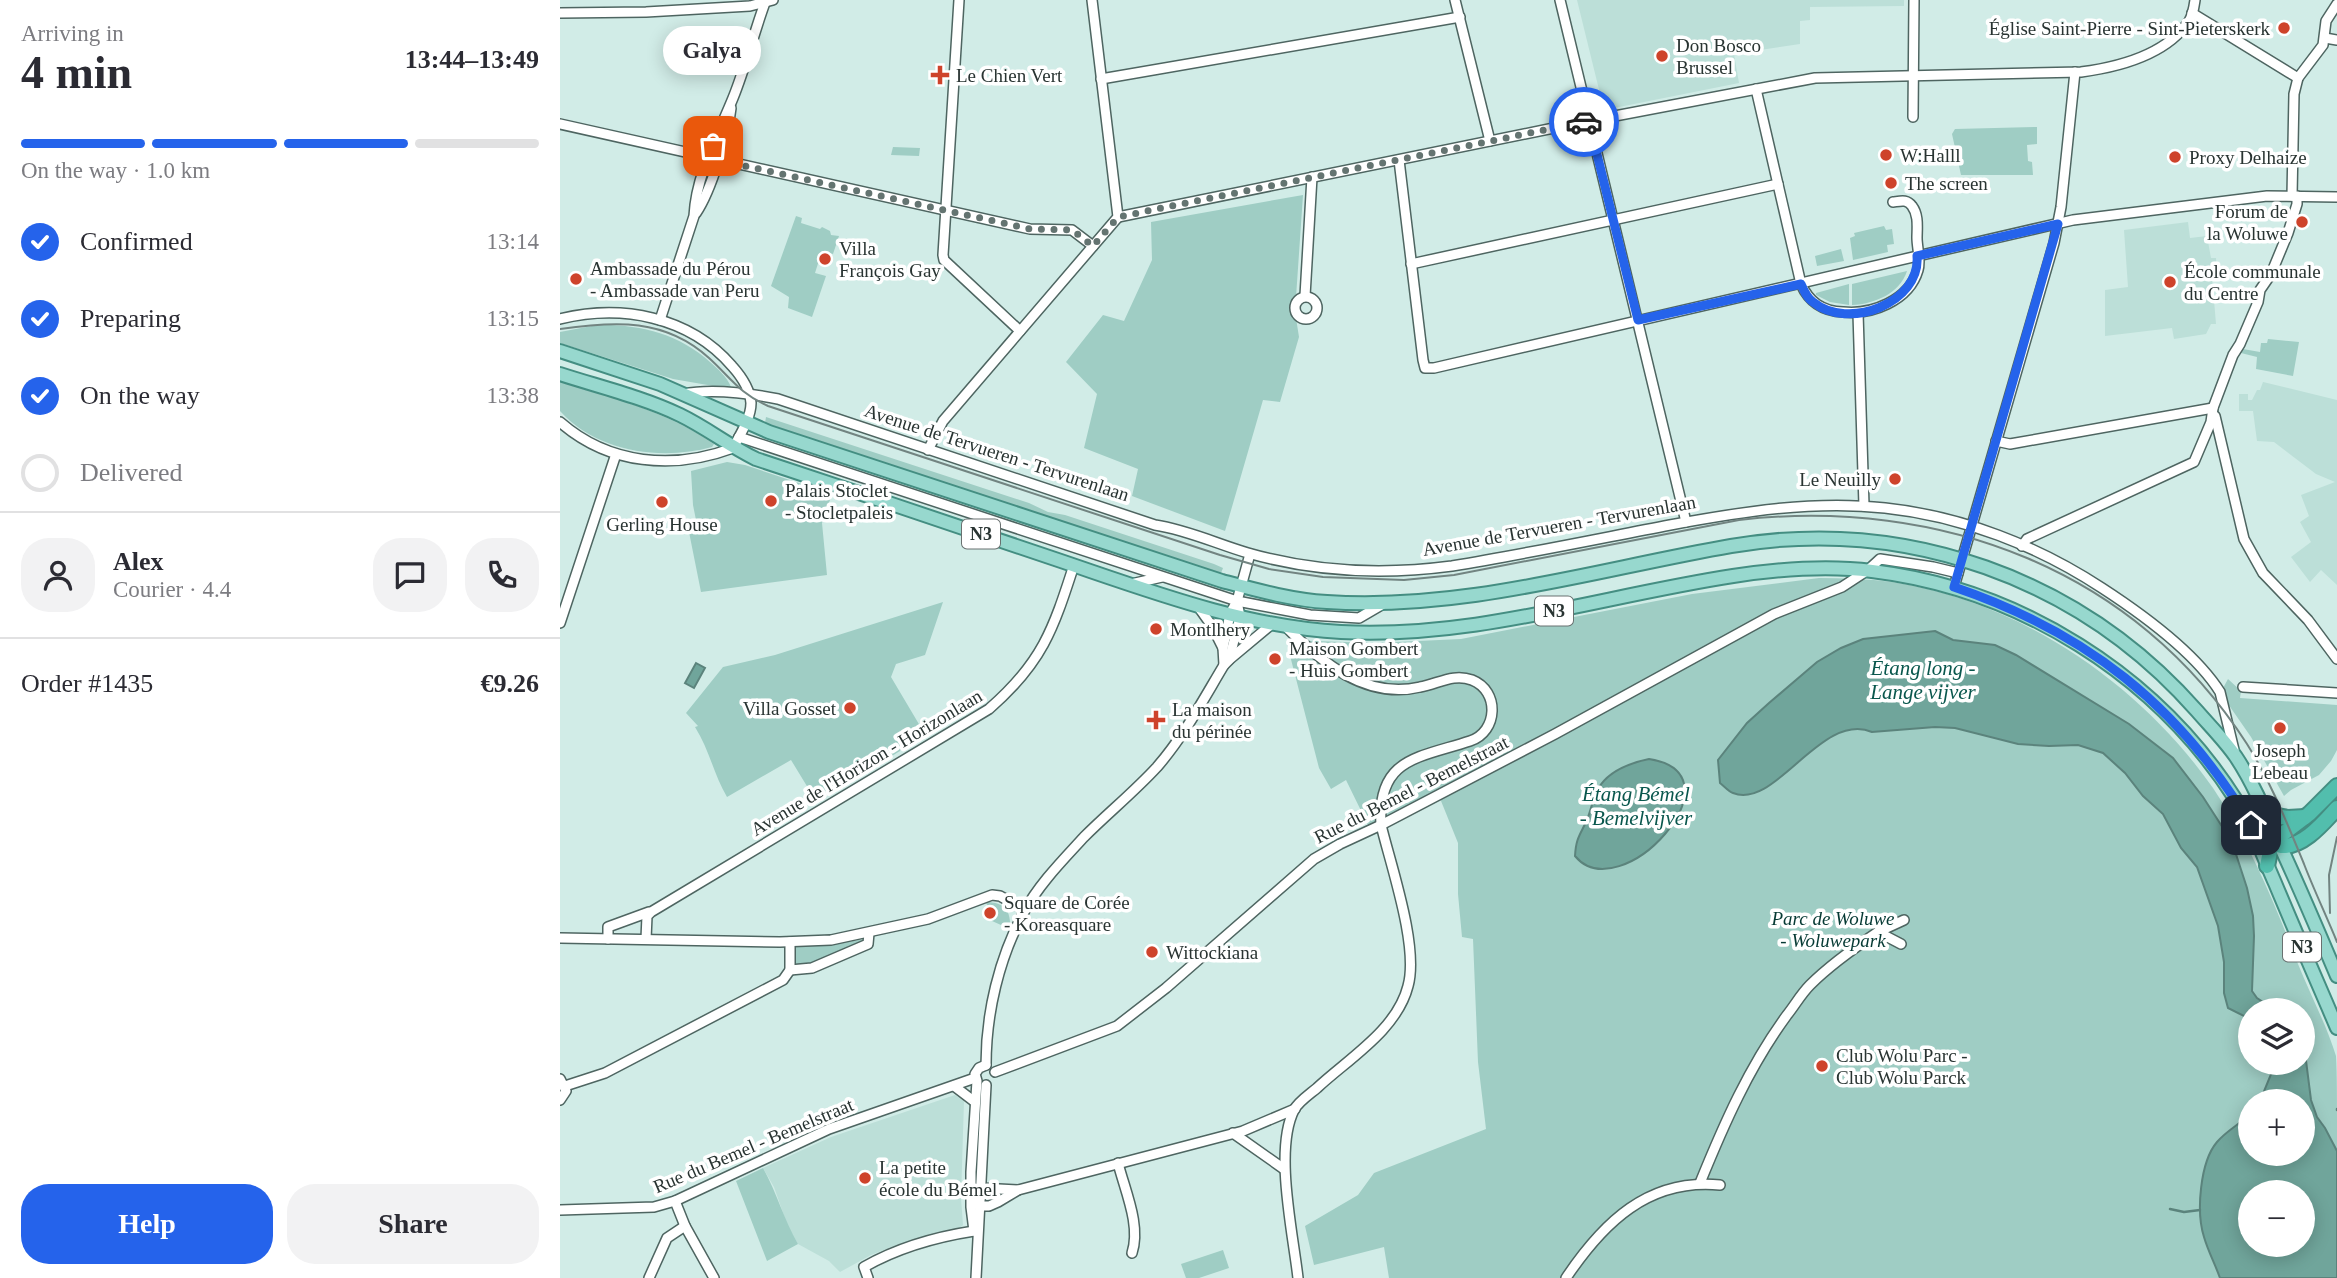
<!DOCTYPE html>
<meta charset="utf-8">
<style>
:root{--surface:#fff;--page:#f2f2f3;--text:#2b2b33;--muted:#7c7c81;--line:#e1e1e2;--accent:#2563eb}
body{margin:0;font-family:"Times New Roman",serif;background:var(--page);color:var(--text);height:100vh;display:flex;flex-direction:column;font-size:26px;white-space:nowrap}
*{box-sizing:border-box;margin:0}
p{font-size:23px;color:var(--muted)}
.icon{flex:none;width:38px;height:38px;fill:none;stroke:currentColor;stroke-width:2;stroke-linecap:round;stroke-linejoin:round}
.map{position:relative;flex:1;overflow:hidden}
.sheet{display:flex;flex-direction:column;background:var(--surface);width:560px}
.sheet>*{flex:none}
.fabs{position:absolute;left:1678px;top:998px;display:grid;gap:14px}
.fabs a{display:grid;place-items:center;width:77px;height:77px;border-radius:50%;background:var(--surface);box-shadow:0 4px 18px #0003;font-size:35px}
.pin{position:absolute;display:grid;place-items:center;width:60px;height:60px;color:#fff;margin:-30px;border-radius:14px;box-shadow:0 4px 10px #0006}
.courier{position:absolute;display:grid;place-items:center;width:70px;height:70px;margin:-35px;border:5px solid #2563eb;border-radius:50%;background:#fff;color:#222;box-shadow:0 2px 9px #0007}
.bubble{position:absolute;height:49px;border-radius:24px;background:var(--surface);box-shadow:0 4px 18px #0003;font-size:23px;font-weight:700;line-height:49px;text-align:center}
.summary em{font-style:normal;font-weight:700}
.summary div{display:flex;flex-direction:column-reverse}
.summary{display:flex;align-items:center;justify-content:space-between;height:119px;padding:0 21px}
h1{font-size:46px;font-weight:700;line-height:52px}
.bar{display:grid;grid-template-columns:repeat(4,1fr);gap:10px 7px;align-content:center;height:84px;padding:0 21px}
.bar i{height:9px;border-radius:5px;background:var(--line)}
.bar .active{background:var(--accent)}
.bar p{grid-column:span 4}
.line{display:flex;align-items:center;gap:18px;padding:0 21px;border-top:2px solid var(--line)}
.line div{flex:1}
.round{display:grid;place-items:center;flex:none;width:74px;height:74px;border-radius:28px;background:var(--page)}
ol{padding:0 21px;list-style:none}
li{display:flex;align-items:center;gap:21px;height:77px}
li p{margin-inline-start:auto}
li .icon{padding:7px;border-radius:50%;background:var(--accent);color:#fff;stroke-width:4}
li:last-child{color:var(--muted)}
li i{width:38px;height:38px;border:4px solid var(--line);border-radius:50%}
.cta{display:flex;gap:14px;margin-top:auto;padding:14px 21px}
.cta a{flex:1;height:80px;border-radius:28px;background:var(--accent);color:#fff;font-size:28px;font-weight:700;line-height:80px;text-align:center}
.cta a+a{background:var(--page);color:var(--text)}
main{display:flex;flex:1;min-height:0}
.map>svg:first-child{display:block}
.built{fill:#bcdfd8}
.green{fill:#9fcdc4;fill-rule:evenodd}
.water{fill:#70a59b;stroke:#5b837c;stroke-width:2;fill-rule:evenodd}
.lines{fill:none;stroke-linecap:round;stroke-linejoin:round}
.stream{stroke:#5b837c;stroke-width:2.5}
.minor-casing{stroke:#4e6561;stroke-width:12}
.major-casing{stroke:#448e82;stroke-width:16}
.highway-casing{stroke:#448e82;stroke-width:18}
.minor{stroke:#fff;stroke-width:9}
.major{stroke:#97d8ce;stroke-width:12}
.highway{stroke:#52bead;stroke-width:14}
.tram{stroke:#728481;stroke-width:2}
.done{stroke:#647471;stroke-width:7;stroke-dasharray:0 12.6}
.route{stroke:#2563eb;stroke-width:9}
.poi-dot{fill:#ce432b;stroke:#fff;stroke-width:2.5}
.labels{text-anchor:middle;stroke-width:7;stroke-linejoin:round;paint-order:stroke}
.shield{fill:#fff;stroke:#697170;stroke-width:2}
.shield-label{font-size:18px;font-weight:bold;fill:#293432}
.poi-label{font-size:19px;fill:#293432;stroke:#fff;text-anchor:start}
.street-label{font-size:19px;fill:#293432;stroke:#fff}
.park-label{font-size:19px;font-style:italic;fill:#063a34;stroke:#fff}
.water-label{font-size:21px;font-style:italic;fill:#09574d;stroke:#fff}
</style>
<main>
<section class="sheet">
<div class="summary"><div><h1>4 min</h1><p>Arriving in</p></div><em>13:44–13:49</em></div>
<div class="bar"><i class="active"></i><i class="active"></i><i class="active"></i><i></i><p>On the way · 1.0 km</p></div>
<ol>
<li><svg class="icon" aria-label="check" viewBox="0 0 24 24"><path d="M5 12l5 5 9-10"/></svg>Confirmed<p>13:14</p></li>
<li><svg class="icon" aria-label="check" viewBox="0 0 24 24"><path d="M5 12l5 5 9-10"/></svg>Preparing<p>13:15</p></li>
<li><svg class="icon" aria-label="check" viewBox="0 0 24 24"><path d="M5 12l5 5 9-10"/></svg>On the way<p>13:38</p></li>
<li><i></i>Delivered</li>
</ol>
<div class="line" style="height:126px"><a class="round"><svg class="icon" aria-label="person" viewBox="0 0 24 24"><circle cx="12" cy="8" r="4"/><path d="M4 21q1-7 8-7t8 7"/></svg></a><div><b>Alex</b><p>Courier · 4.4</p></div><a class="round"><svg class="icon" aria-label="chat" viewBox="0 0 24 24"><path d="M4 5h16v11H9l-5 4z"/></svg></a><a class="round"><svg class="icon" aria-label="phone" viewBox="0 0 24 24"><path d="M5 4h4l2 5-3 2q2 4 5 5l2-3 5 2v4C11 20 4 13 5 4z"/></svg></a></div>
<div class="line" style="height:91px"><div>Order #1435</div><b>€9.26</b></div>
<div class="cta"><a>Help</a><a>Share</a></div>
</section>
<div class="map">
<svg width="1777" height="1278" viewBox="0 0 1777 1278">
<rect width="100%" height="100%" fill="#d1ece7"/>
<g class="built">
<polygon points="1017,0 1344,0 1344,6 1250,7 1250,20 1240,21 1240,44 1174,54 1179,83 1044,110"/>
<polygon points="1628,222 1630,238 1647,236 1651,258 1656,258 1657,276 1652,277 1656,324 1651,324 1646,334 1614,339 1612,328 1545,336 1545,290 1568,287 1564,230"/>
<polygon points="1703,382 1777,400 1777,585 1761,570 1750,582 1731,557 1751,542 1740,522 1749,516 1741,495 1775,482 1756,474 1714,442 1697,441 1693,411 1679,411 1679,394 1688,394 1688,400 1692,400 1697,390 1700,390"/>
<polygon points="395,1095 404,1101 401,1198 403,1225 400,1228 334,1246 311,1255 280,1272 269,1261 238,1244 228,1227 214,1187 203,1168 271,1137"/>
</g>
<g class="green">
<polygon points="1477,127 1477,144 1467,145 1468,161 1472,162 1473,175 1401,175 1392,134 1395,129"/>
<polygon points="333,147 360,148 359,156 331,155"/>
<polygon points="743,195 735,312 739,337 720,402 703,400 665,531 572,496 578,469 524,448 537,394 506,362 543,315 564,321 592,260 591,222"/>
<polygon points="236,216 242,218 241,223 260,229 262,227 270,231 271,235 279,236 273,254 262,251 255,273 266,276 252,317 228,308 229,297 211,286"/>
<polygon points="1324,226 1326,230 1332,229 1334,244 1327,245 1328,252 1293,260 1290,238 1295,236 1294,233"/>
<polygon points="1281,249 1284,261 1257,266 1255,256"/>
<path d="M 1347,271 C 1340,293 1315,304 1292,305 L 1292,284 Z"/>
<polygon points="1289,284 1289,305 1270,302 1256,295 1256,293"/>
<path d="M 37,325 C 79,324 118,333 150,362 C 158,369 167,377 171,387 L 165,388 L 113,379 L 0,343 L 0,332 Z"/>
<polygon points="1708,339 1739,342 1733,376 1696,369 1697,357 1681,353 1683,349 1700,352 1701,343 1707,343"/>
<path d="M 0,380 C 51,398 109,412 154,444 L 152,447 C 101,461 37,452 0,411 Z"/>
<polygon points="206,417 469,503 488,512 505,515 654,564 663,568 661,573 205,423"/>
<polygon points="167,462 185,465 272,494 262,523 267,575 141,592 129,532 138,530 133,505 131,471"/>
<path d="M 1259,578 C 1283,578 1308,579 1332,582 C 1460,601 1580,684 1653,788 C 1689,841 1715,904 1738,964 C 1750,994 1767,1026 1776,1056 C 1777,1073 1777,1102 1777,1120 C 1777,1172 1777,1225 1777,1278 L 829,1278 L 824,1247 L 754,1265 L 745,1226 L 798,1195 L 814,1173 L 926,1129 L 918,1062 L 913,939 L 902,937 L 898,894 L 898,843 L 877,791 L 809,827 L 786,780 L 771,789 L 759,768 L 726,640 L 814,643 L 901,639 L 1132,594 ZM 1690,1010 L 1743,1010 L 1743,1062 L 1690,1062 ZM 1690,1101 L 1743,1101 L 1743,1153 L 1690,1153 ZM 1690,1192 L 1743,1192 L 1743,1244 L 1690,1244 Z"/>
<path d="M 383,602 L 365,655 L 336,664 L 331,677 L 366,736 L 351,744 L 342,743 L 340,751 L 274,791 L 266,793 L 256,801 L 231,760 L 167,797 C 154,775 149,749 135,727 L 138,726 L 126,713 L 163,667 L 215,655 Z"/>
<polygon points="1668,679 1681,691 1680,698 1777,705 1777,750 1771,761 1759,775 1731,790 1724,796 1691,737 1666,701 1662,690"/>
<path d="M 426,902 C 445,902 451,911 450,929 L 432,921 Z"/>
<polygon points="305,939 305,941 242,969 234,967 233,946 275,944"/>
<path d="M 203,1168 C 217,1193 224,1220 238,1244 L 207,1261 L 176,1181 Z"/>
<polygon points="663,1250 669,1268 639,1278 626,1278 621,1264"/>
</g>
<g class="water">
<path d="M 1375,631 L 1393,640 L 1435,645 L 1456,655 L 1569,724 L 1613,758 L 1643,797 L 1672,842 L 1687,888 L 1693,916 L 1694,936 L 1692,991 L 1697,998 L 1715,1010 L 1690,1010 L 1690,1019 L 1668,1008 L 1664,993 L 1664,962 L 1658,926 L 1637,867 L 1621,848 L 1603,814 L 1583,796 L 1565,773 L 1543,753 L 1518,745 L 1489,746 L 1458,744 L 1395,728 L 1375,727 L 1312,732 C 1261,711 1216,810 1173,793 C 1169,792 1164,786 1160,783 L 1158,760 L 1187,723 L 1209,703 L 1257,662 L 1281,648 L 1303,639 Z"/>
<polygon points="136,663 145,668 134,688 125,683"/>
<path d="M 1089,759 C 1186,774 1060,911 1015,856 C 1016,838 1020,835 1027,820 C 1031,810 1033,798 1038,789 C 1048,771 1070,763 1089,759 Z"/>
<path d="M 1743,1037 L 1751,1100 L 1757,1117 L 1765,1128 L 1777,1151 L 1777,1278 L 1660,1278 C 1655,1264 1648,1251 1644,1237 C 1636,1212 1640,1162 1657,1142 C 1666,1131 1680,1124 1690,1114 L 1690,1153 L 1743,1153 L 1743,1101 L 1700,1101 L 1716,1062 L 1743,1062 ZM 1690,1192 L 1743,1192 L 1743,1244 L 1690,1244 Z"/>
</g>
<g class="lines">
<g class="stream">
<polyline points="1777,1109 1777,1110"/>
<polyline points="1610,1209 1624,1212 1640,1210"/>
</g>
<defs>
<g id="minor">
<polyline points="399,0 383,255 384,260 460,331"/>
<polyline points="895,0 930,141"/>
<polyline points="1000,0 1126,522"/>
<polyline points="0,13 86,12 190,6 213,0"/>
<polyline points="1632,13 1738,78"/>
<polyline points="1765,38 1777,40"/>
<polyline points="541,79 900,17"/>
<path d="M 1196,89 L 1241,284 C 1249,302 1262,311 1283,312 C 1311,315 1349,301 1358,270 C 1361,261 1357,247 1357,238 C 1357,228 1359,215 1352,206 C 1347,199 1341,201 1333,202"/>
<polyline points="1353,117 1354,0"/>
<polyline points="0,124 470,229 512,230 533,246"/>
<polyline points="839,160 863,360 865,368 874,368 1513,220 1707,196 1777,197"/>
<polyline points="1732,196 1734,94 1738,78 1763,45 1766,21 1777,4"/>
<path d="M 136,213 C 151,191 168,135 171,108"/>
<path d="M 558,217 L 1018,123 L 1255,78 L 1521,72 C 1559,67 1606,55 1629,21 C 1633,15 1634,7 1635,0"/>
<polyline points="851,264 1218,184"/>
<polyline points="745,296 752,177"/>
<circle cx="746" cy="308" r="11"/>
<polyline points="1298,313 1304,506"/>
<path d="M 0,319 C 61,304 129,316 172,366 C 181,376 190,389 191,403 C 191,418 180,435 173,448 C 114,470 49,465 0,422"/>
<path d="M 100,320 L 134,216 C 136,175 158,135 173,98 C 186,66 194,32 206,0"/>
<path d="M 123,394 C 153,388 188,393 218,399 L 595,525 C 628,530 657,544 688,553 C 754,572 824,575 892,566 C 965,554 1037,539 1110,525 C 1181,512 1253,500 1325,508 C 1402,516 1478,546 1542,588 C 1582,614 1634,651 1660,692 L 1674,750"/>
<polyline points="1655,416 1684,539 1703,573 1748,620 1777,659"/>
<polyline points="179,437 677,601 750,615 799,618 823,604"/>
<polyline points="1436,441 1450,444 1653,408"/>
<polyline points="368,450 383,421 558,217 532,0"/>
<polyline points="1462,546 1467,539 1634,462 1651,422 1653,408 1673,355 1680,344 1698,302 1700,290 1711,274 1728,233 1737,204 1737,196"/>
<polyline points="571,584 602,577"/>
<polyline points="1394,587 1494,243 1501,207 1515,72"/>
<polyline points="637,605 652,626 663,648"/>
<polyline points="0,623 56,454"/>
<path d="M 725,626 C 761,662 806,700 860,687 C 878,684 893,673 912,680 C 940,691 938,732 910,741 C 858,758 817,758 821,825 C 831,866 859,947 848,986 C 837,1030 788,1059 757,1088 C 750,1094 738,1102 734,1110 C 714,1150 733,1233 738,1278"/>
<polyline points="670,659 712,624"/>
<polyline points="664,665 663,648 670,614 677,601 690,554"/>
<polyline points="1683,687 1777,693"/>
<polyline points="1318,932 1344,920"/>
<polyline points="0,938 220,942 271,940 368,919 432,895 440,896 465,910"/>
<polyline points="48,939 48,927 89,912"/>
<path d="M 86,939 L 87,916 L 91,912 L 429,709 C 482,663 493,630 514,565"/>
<polyline points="230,970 252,968 308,944 309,933"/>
<path d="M 426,1065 C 426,1013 439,958 464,912 C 479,884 503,860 524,837 C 548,813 574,792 597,767 C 624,736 643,700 664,665 L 669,660 L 680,617 L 677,601"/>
<polyline points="435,1072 557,1026 606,988 754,859 780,844 821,825 995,734 1214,614 1282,587 1308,570 1320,559 1373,567 1398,573"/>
<polyline points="0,1079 6,1091 0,1100"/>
<polyline points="5,1086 45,1073 223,980 230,970 230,942"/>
<polyline points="394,1086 415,1102"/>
<polyline points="673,1133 724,1169"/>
<path d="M 558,1163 C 565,1191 581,1225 572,1253"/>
<path d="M 1140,1183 C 1164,1124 1189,1067 1227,1015 C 1235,1005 1241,994 1250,985 C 1271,964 1294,948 1318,932 L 1341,944"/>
<polyline points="420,1188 458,1190"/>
<polyline points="411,1196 419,1206 429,1206 438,1202 458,1190 683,1131 735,1109"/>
<polyline points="115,1201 125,1226 154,1278"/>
<polyline points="0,1210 94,1207 115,1201 269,1129 415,1078"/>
<polyline points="414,1231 411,1207 411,1172 417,1081 415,1074 419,1068 426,1065"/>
<polyline points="89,1278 107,1238 125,1226"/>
<path d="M 308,1278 L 304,1267 C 339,1247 375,1237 414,1231"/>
<polyline points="416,1278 426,1085"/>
<path d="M 1006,1278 C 1043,1223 1088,1178 1160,1185"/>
</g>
<g id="major">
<path d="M 0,351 L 100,384 L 209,432 L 662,581 C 696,590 732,600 767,602 C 904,611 1038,569 1171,546 C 1346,516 1520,578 1637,711 C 1650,726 1665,741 1676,757 C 1692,781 1704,809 1715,835 C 1737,881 1757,929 1777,976"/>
<path d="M 0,374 C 40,387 82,397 120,415 C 147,428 169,446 196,459 C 296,492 395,525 495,559 C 587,590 683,627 781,632 C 914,639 1042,596 1173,576 C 1219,569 1266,565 1312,571 C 1459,589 1596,674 1676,800 C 1693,826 1702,854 1715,883 C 1735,931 1756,979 1777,1028"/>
</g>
<g id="highway">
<polyline points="1706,814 1728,818 1745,817"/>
<path d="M 1696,833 C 1704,838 1712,844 1721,846 C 1743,848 1764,822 1777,808"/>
<polyline points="1707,866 1712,842 1749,814 1777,786"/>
</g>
</defs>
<use href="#minor" class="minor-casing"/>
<use href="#major" class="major-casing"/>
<use href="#highway" class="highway-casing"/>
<use href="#minor" class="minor"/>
<use href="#major" class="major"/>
<use href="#highway" class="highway"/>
<g class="tram">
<path d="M 0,329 C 55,321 105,318 149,358 C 171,378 179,393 208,406 L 660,555 L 709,569 L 763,577 L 844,580 L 894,575 L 1179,520 C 1380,497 1575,569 1687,744 C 1711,782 1727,823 1744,864 C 1754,890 1766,915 1777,942"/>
<polyline points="1770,913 1769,875 1777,837"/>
</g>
</g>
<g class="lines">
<polyline class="done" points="153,146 149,158 470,229 512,230 533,246 558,217 1024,122"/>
<path class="route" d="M 1024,122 L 1029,122 L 1078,320 L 1241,284 C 1244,291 1247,298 1253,302 C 1288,331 1361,303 1357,256 L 1498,224 L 1394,587 C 1526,632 1619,705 1691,825"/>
</g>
<g class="poi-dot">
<circle cx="1724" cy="28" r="7"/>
<circle cx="1102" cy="56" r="7"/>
<path d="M376.5 64.5h7v7h7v7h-7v7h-7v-7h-7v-7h7z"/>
<circle cx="1326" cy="155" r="7"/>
<circle cx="1615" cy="157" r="7"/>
<circle cx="1331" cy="183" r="7"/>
<circle cx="1742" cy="222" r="7"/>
<circle cx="265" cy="259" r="7"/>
<circle cx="16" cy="279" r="7"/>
<circle cx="1610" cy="282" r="7"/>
<circle cx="1335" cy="479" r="7"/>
<circle cx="211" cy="501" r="7"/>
<circle cx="102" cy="502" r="7"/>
<circle cx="596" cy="629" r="7"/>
<circle cx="715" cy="659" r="7"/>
<circle cx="290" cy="708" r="7"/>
<path d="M592.5 709.5h7v7h7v7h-7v7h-7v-7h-7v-7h7z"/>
<circle cx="1720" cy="728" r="7"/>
<circle cx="430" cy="913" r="7"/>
<circle cx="592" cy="952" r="7"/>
<circle cx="1262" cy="1066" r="7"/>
<circle cx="305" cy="1178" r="7"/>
</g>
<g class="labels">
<g class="shield">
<rect x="402" y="519.5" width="38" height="29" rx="5"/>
<rect x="975" y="596.5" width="38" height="29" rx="5"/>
<rect x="1723" y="932.5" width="38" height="29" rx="5"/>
</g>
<g class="shield-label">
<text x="421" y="540">N3</text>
<text x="994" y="617">N3</text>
<text x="1742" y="953">N3</text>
</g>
<g class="poi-label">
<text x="1710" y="35" text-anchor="end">Église Saint-Pierre - Sint-Pieterskerk</text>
<text x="1116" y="52">Don Bosco<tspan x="1116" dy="22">Brussel</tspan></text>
<text x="396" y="82">Le Chien Vert</text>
<text x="1340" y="162">W:Halll</text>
<text x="1629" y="164">Proxy Delhaize</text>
<text x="1345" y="190">The screen</text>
<text x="1728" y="218" text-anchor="end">Forum de<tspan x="1728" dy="22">la Woluwe</tspan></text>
<text x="279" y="255">Villa<tspan x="279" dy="22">François Gay</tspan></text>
<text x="30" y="275">Ambassade du Pérou<tspan x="30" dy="22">- Ambassade van Peru</tspan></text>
<text x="1624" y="278">École communale<tspan x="1624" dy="22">du Centre</tspan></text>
<text x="1321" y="486" text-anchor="end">Le Neuilly</text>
<text x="225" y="497">Palais Stoclet<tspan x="225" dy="22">- Stocletpaleis</tspan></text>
<text x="102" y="531" text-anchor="middle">Gerling House</text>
<text x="610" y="636">Montlhery</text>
<text x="729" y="655">Maison Gombert<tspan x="729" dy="22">- Huis Gombert</tspan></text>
<text x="276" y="715" text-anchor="end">Villa Gosset</text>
<text x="612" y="716">La maison<tspan x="612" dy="22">du périnée</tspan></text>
<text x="1720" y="757" text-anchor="middle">Joseph<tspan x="1720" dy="22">Lebeau</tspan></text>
<text x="444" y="909">Square de Corée<tspan x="444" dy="22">- Koreasquare</tspan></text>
<text x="606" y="959">Wittockiana</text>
<text x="1276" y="1062">Club Wolu Parc -<tspan x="1276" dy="22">Club Wolu Parck</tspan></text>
<text x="319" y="1174">La petite<tspan x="319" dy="22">école du Bémel</tspan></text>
</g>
<g class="street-label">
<text transform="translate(437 452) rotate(18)" y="7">Avenue de Tervueren - Tervurenlaan</text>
<text transform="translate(999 525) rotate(-10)" y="7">Avenue de Tervueren - Tervurenlaan</text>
<text transform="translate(306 762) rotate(-31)" y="7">Avenue de l'Horizon - Horizonlaan</text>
<text transform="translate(851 789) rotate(-27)" y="7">Rue du Bemel - Bemelstraat</text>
<text transform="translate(193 1145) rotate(-23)" y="7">Rue du Bemel - Bemelstraat</text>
</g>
<g class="park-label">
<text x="1273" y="925">Parc de Woluwe<tspan x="1273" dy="22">- Woluwepark</tspan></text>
</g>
<g class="water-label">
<text x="1363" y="675">Étang long -<tspan x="1363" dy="24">Lange vijver</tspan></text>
<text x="1076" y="801">Étang Bémel<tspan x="1076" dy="24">- Bemelvijver</tspan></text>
</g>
</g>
</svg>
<div class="fabs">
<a><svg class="icon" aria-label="layers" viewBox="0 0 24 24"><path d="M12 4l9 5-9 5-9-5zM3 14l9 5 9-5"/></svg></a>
<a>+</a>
<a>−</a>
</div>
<div class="pin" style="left:153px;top:146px;background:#ea580c"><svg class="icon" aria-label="bag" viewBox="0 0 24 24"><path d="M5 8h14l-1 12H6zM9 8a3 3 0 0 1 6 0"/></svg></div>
<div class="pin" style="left:1691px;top:825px;background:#1f2937"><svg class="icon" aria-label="home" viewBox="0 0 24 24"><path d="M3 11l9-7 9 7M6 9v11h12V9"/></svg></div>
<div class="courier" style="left:1024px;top:122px"><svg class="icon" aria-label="car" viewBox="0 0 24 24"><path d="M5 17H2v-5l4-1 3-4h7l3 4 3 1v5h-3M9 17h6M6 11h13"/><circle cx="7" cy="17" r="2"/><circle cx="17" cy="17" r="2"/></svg></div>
<div class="bubble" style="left:103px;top:26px;width:98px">Galya</div>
</div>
</main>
